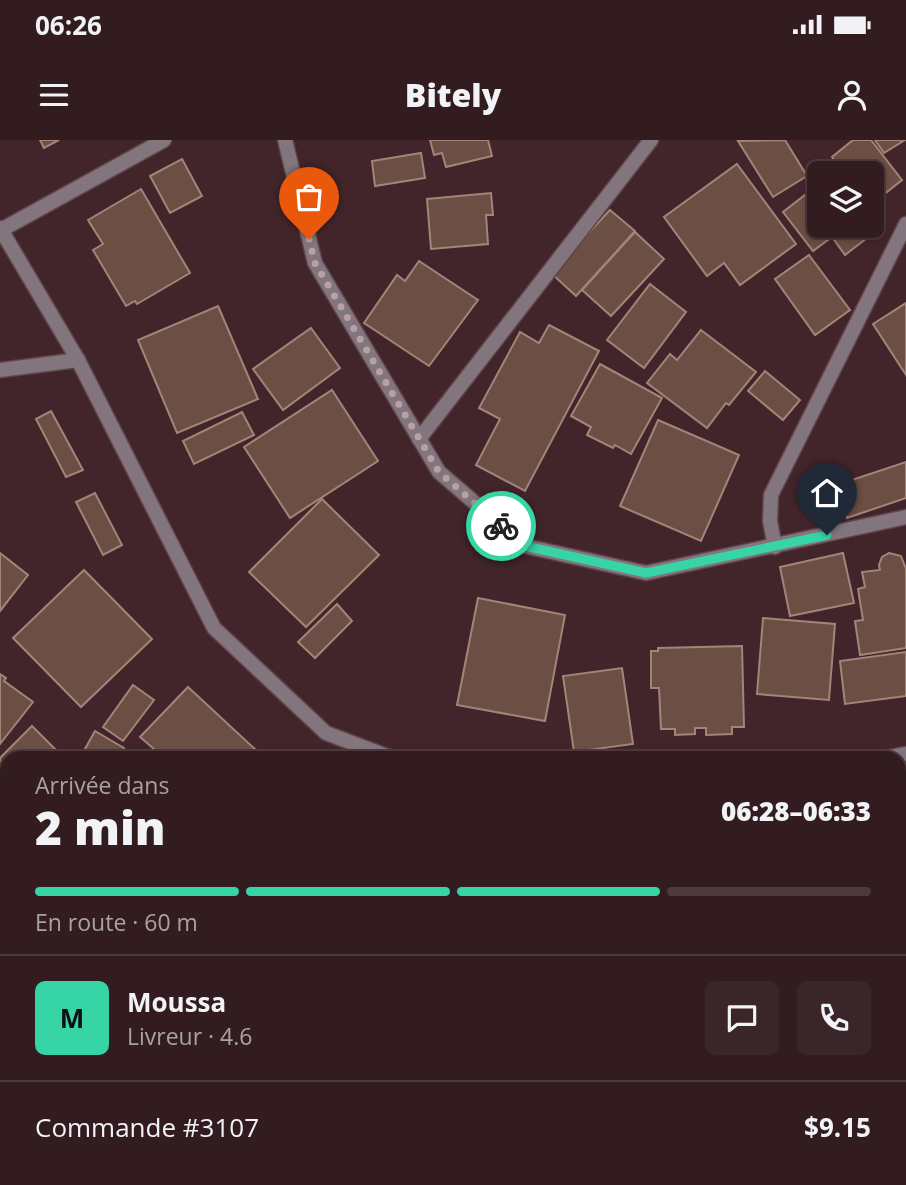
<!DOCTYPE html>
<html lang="fr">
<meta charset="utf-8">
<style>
:root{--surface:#321c20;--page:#3a2529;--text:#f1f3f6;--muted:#a8a1a5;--line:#4d3a3e;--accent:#37d4a6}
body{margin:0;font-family:"Open Sans",sans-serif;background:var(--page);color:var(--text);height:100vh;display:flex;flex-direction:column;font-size:26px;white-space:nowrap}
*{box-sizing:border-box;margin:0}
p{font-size:23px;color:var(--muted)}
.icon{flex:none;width:38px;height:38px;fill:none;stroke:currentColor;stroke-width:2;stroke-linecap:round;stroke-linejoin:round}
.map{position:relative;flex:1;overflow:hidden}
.panel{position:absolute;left:0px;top:611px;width:906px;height:436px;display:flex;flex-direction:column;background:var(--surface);border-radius:21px 21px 0 0;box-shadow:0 4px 10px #0003,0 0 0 2px var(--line)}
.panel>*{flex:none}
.tools{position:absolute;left:807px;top:21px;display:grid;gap:14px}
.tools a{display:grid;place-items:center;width:77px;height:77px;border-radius:10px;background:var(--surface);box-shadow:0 4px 10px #0003,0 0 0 2px var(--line);font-size:35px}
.pin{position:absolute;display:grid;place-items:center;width:60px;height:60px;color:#fff;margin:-72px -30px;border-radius:50% 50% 50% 0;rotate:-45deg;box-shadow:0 0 7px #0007}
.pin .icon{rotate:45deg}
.courier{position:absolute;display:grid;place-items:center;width:70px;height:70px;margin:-35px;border:5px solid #37d4a6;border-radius:50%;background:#fff;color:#222;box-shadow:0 2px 9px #0007}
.summary em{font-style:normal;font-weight:800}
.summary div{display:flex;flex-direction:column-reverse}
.summary{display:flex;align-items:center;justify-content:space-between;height:119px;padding:0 35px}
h1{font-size:46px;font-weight:800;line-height:52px}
.bar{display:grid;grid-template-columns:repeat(4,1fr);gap:10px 7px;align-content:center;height:84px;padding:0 35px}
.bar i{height:9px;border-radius:5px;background:var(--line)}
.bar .current{background:var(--accent)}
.bar p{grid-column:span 4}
.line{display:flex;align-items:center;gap:18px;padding:0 35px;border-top:2px solid var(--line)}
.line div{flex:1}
.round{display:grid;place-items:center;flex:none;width:74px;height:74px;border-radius:10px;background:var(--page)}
.status{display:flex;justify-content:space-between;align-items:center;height:49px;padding:0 35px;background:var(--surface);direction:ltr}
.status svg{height:19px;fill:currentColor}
header{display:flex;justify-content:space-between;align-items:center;height:91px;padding:0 35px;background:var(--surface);font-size:32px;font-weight:800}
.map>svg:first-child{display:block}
.building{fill:#6c4f44;stroke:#a48478;stroke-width:2}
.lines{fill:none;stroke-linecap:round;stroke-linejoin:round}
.service-casing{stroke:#5f4448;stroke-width:17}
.minor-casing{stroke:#5f4448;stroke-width:17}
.tertiary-casing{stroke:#5f4448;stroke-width:17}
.service{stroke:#82757e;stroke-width:14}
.minor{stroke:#82757e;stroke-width:14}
.tertiary{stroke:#82757e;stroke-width:14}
.done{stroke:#b8a1a4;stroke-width:7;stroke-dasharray:0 12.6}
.route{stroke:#37d4a6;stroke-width:9}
</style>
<div class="status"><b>06:26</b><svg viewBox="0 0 49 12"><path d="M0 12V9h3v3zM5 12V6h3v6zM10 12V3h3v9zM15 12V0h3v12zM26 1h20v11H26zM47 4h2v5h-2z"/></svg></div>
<header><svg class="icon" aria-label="menu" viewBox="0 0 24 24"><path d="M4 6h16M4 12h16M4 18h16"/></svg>Bitely<svg class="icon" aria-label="person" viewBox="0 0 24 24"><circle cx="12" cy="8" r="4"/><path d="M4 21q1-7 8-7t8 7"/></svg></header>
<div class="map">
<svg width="906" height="1045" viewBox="0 0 906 1045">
<rect width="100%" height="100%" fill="#42252a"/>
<g class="building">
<polygon points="40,0 59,0 44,8"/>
<polygon points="430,0 488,0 492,16 446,27 442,13 434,15"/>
<polygon points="785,0 807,36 773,57 738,1"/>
<polygon points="853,0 871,0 902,40 872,64 872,33 844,33 832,17"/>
<polygon points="875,0 905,0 884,13"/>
<polygon points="421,13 425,38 375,46 372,21"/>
<polygon points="182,19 202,56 170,73 150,36"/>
<polygon points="737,24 796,104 740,145 724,123 707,136 664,77"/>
<polygon points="819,44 819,86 872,85 876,91 845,115 832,97 813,111 783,72"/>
<polygon points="141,49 190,133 137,164 135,161 126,166 93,110 103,104 88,80"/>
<polygon points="491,53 493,75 486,75 488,104 431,109 427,59"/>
<polygon points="610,70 635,91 576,156 551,133"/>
<polygon points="635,92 664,119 611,176 582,150"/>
<polygon points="809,115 850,170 815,195 775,139"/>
<polygon points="419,121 478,160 429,226 364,183 397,135 405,141"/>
<polygon points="650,144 686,172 644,228 607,200"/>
<polygon points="906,163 906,235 873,184"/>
<polygon points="218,166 258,259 177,293 138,200"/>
<polygon points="549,185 599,211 525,351 476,325 500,279 479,268 520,192 539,203"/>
<polygon points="311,188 340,228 283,270 253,229"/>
<polygon points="701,190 756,232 729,265 726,263 707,288 647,243 670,214 677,220"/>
<polygon points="600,224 662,258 631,314 615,305 613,308 587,295 591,287 571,276"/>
<polygon points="765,231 800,260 783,280 748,251"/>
<polygon points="332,250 378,321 290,378 244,307"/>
<polygon points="51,271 83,330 66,337 36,279"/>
<polygon points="242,272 254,295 194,324 183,301"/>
<polygon points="658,280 739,315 701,401 620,366"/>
<polygon points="906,322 906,358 847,378 837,345"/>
<polygon points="95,353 122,405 103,415 76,362"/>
<polygon points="322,359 379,415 306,487 249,432"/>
<polygon points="0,413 28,435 0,471"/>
<polygon points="843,413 854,463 790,476 780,427"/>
<polygon points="889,413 901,416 906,429 906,508 860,515 855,481 863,480 858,449 865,447 862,432 880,430 879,425 882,417"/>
<polygon points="84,430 152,499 81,567 13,498"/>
<polygon points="478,458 565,475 545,581 457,565"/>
<polygon points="337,464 352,481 315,518 298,502"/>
<polygon points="763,478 835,484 829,560 757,554"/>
<polygon points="742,506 744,587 732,587 732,594 706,595 706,588 695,588 695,594 675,595 675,589 661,589 659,548 651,548 651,511 658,511 658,508"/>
<polygon points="906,512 906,556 845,564 840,521"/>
<polygon points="622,528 633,604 574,612 563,536"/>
<polygon points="0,534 6,538 4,541 33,562 0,604"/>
<polygon points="133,545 154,560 123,601 103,587"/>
<polygon points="188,547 256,610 249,618 145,618 154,609 140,597"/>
<polygon points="32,586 64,618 7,618 7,683 0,676 0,618"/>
<polygon points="95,591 124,608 118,618 80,618"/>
<polygon points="906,791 906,848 900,819 900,792"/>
<polygon points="7,987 7,1013 0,1009 0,999"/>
<polygon points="906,1006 906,1045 819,1045 817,1040 900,1040 900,1007"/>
<polygon points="124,1040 184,1042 183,1045 124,1045"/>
<rect x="245" y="1040" width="19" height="5"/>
<polygon points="540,1040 582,1040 581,1045"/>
<polygon points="613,1040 695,1040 695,1045 614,1045"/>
<polygon points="734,1040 788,1040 790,1045 735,1045"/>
<polygon points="187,1041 235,1044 235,1045 187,1045"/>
</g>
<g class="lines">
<defs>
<polyline id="service" points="398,1040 398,1045"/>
<g id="minor">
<polyline points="285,0 315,123 439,332 525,406 646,433 906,377"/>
<polyline points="0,230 78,220"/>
<polyline points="419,299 651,0"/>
<polyline points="775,407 770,381 771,355 906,84"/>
<polyline points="0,715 7,717"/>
<polyline points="0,911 7,903"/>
<polyline points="900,945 906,944"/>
</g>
<g id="tertiary">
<polyline points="0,88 78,220 214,488 326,593 392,618"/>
<polyline points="1,90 164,0"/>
<polyline points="885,618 906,614"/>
</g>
</defs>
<use href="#service" class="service-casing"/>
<use href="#minor" class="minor-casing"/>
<use href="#tertiary" class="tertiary-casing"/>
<use href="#service" class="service"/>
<use href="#minor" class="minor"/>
<use href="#tertiary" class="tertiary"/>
</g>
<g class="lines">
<polyline class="done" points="309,99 315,123 439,332 501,386"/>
<polyline class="route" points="501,386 525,406 646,433 827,395"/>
</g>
</svg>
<div class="tools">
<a><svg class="icon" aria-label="layers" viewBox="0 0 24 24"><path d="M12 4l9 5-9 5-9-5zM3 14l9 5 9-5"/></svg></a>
</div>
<div class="pin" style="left:309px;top:99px;background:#ea580c"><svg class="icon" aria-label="bag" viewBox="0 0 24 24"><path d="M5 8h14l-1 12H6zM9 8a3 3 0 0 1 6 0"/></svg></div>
<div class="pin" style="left:827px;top:395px;background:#1f2937"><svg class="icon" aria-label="home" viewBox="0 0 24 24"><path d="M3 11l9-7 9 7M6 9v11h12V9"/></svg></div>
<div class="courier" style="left:501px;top:386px"><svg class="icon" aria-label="bike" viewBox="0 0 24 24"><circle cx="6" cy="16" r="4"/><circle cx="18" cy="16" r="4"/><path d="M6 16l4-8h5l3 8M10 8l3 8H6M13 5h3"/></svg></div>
<section class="panel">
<div class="summary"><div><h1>2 min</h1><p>Arrivée dans</p></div><em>06:28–06:33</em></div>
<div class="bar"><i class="current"></i><i class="current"></i><i class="current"></i><i></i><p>En route · 60 m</p></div>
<div class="line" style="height:126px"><b class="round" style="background:var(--accent);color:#111">M</b><div><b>Moussa</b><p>Livreur · 4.6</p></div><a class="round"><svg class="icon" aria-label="chat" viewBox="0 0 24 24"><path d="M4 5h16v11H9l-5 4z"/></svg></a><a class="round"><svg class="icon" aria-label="phone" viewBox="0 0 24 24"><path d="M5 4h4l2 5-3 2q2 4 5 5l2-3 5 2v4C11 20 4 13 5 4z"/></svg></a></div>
<div class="line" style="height:91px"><div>Commande #3107</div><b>$9.15</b></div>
</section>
</div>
